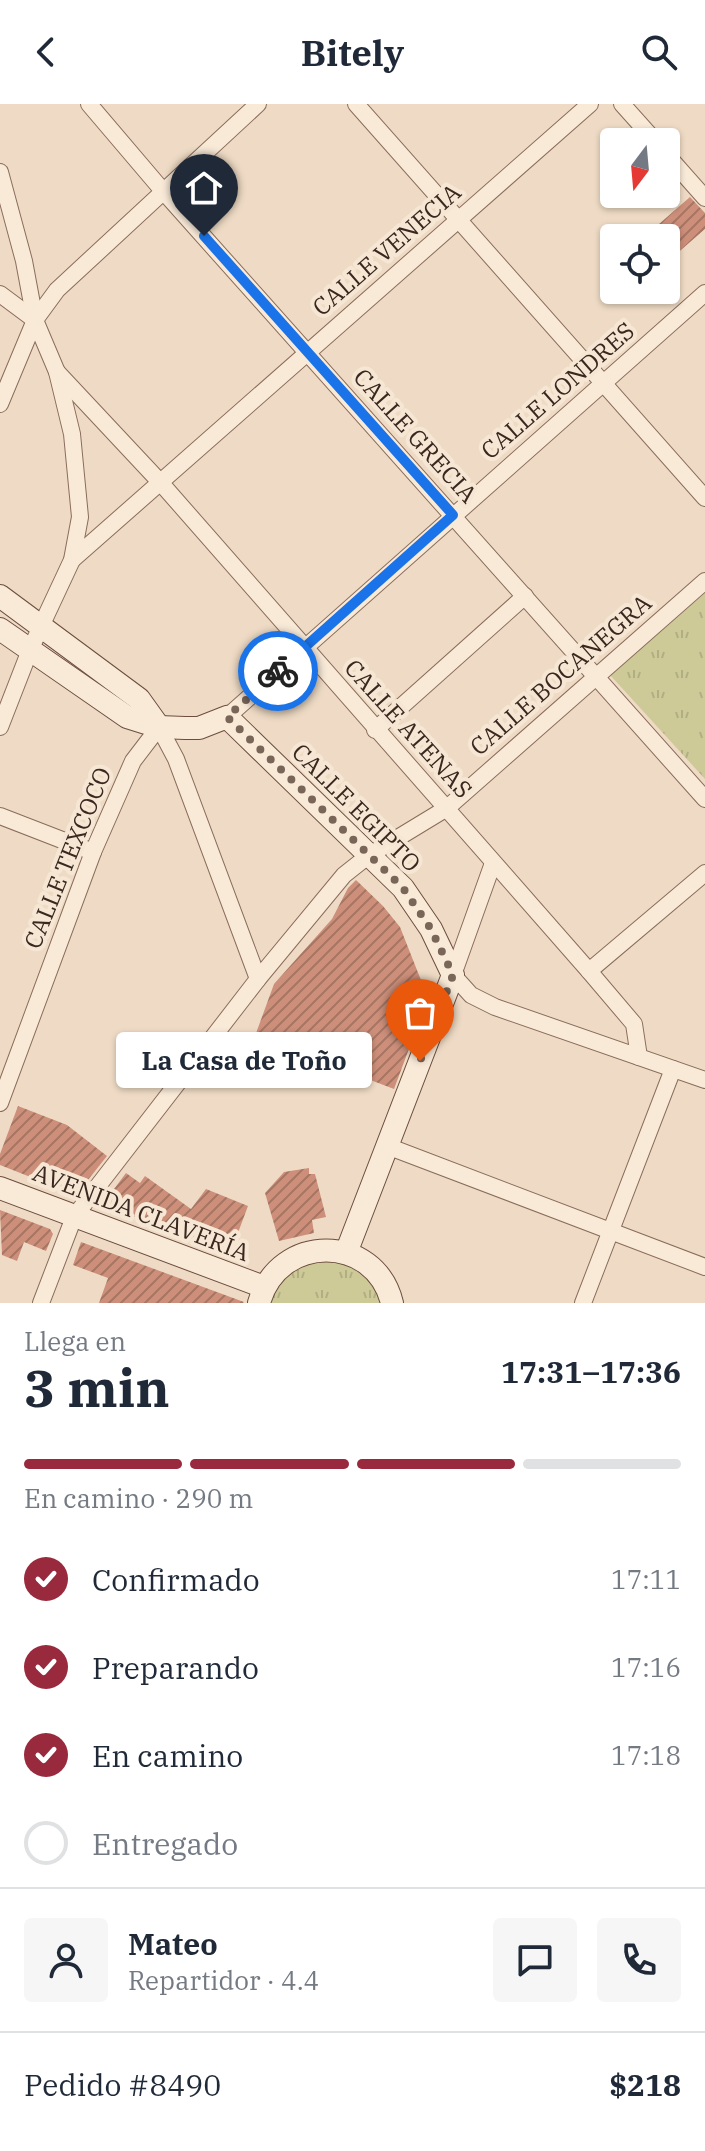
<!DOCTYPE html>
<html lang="es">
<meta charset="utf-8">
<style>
:root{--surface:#fff;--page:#f6f6f7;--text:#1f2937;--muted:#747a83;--line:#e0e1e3;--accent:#992a3d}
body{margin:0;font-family:"IBM Plex Serif",serif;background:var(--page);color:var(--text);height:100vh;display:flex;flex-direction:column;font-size:30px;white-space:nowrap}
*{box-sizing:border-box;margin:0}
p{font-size:26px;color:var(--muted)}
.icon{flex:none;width:44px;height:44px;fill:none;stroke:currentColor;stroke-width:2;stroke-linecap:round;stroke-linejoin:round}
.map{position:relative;height:1199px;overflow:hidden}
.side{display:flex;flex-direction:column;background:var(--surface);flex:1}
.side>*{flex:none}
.needle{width:52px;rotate:196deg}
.buttons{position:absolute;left:600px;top:24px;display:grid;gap:16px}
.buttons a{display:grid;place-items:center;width:80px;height:80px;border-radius:8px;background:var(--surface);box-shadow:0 2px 6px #0004;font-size:40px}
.pin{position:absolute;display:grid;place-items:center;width:68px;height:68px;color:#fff;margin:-82px -34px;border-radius:50% 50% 50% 0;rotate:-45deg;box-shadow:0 0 8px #0007}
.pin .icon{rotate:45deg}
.courier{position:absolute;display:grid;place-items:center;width:80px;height:80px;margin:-40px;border:6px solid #1a73e8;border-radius:50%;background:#fff;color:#222;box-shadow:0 2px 10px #0007}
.bubble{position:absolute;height:56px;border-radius:8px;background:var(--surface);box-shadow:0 2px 6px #0004;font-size:26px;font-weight:800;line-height:56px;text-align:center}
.overview em{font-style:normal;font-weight:800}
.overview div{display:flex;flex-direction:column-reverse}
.overview{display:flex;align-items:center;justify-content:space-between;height:136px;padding:0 24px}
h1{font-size:52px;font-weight:800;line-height:60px}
.bar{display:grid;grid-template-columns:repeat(4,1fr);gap:12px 8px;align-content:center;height:96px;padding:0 24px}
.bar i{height:10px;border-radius:6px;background:var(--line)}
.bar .on{background:var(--accent)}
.bar p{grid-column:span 4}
.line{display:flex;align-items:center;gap:20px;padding:0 24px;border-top:2px solid var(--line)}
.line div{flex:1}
.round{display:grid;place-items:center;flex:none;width:84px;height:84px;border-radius:8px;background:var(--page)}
ol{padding:0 24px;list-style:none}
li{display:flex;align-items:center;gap:24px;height:88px}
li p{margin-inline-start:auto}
li .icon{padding:8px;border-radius:50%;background:var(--accent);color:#fff;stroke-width:4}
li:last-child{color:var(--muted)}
li i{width:44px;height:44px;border:4px solid var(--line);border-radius:50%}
header{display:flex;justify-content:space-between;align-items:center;height:104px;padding:0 24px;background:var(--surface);font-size:36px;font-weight:800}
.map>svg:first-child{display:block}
.grass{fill:url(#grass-tufts)}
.building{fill:url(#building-hatch)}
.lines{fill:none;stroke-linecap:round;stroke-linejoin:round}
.street-casing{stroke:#8a6c5b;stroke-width:18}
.secondary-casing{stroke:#6c4d3e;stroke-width:24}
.street{stroke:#f9ead8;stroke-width:16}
.secondary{stroke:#f9ead8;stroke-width:22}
.done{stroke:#796659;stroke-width:8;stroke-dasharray:0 14.4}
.route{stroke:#1a73e8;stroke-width:10}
.labels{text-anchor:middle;stroke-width:8;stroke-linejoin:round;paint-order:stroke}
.street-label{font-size:24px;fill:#3a271f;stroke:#f6e7d4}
</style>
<header><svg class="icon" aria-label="back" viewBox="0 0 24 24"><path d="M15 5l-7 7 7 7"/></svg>Bitely<svg class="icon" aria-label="search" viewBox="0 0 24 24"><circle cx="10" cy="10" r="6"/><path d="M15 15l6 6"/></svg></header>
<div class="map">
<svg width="705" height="1199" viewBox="0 0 705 1199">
<defs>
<pattern id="grass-tufts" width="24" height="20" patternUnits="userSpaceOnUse" patternTransform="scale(2)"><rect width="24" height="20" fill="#cdca98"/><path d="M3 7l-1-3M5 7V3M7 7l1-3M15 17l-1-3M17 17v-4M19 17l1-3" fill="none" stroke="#b1ae83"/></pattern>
<pattern id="building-hatch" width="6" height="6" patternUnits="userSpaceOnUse" patternTransform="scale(2)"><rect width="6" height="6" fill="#cd8f7a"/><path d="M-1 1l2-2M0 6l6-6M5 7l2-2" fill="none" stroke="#a77563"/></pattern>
</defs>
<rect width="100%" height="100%" fill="#efdbc5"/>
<g class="grass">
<polygon points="705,489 705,675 610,571"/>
<polygon points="325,1153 363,1165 385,1199 265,1199 288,1165"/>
</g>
<g class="building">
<polygon points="690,93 705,109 705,125 666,159 666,134 643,134"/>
<polygon points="356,776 383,802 400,823 428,894 394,985 255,932 274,880 332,815 348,784"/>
<polygon points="18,1002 67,1021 107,1052 76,1091 0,1061 0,1050"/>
<polygon points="309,1064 309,1070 315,1070 326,1113 312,1116 314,1129 279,1137 265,1089 284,1068"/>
<polygon points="126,1069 140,1079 145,1072 191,1105 206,1085 248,1102 230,1150 145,1118 137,1111 135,1113 102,1101"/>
<polygon points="0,1106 50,1125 53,1130 46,1147 24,1138 17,1157 2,1151"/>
<polygon points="81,1138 244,1198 243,1199 99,1199 108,1174 73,1161"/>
</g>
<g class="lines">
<defs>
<g id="street">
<polyline points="89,0 163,87 705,695"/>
<polyline points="356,0 705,394"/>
<polyline points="622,0 656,38"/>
<polyline points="666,50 705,94"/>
<polyline points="0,68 24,157 35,216 57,268 72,330 80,413 72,456 30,546 0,623"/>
<polyline points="0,190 35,216"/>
<polyline points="57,268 160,378 589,867 634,920 639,953"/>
<polyline points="0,300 35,216 57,186 258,0"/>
<polyline points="72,456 590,0"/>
<polyline points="227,613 705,189"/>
<polyline points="375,626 525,492"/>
<polyline points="0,712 93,748"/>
<polyline points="493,759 453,871 471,891 495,903 705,976"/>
<polyline points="589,867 705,769"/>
<polyline points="0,999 93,748 133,657 159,623 176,655 258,875"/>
<polyline points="387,1042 705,1163"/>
<polyline points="41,1199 74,1113 258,875 344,771 368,752 447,704 705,477"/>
<polyline points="583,1199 673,965"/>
</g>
<g id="secondary">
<polyline points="0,492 139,595 159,623"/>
<polyline points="0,525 127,613 159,623 185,624 199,624 227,613 403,784 431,825 453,871 346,1149"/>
<polyline points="0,1084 264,1183"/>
<path d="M 259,1199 C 278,1129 375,1129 392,1199"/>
</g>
</defs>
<use href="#street" class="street-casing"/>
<use href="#secondary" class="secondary-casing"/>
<use href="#street" class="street"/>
<use href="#secondary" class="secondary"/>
</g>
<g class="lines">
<polyline class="done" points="278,567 227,613 403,784 431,825 453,871 420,957"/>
<polyline class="route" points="204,132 453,411 278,567"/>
</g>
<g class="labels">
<g class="street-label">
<text transform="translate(387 146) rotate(-41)" y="8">CALLE VENECIA</text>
<text transform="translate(558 287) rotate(-41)" y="8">CALLE LONDRES</text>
<text transform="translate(415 332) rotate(48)" y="8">CALLE GRECIA</text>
<text transform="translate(561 571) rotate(-41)" y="8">CALLE BOCANEGRA</text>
<text transform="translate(408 625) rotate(48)" y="8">CALLE ATENAS</text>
<text transform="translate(356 704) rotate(45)" y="8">CALLE EGIPTO</text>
<text transform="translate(68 754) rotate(-68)" y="8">CALLE TEXCOCO</text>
<text transform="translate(141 1109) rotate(21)" y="8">AVENIDA CLAVERÍA</text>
</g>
</g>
</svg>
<div class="buttons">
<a><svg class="needle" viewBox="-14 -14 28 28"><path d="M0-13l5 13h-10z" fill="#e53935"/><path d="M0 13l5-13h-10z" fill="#747a83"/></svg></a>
<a><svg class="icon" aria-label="locate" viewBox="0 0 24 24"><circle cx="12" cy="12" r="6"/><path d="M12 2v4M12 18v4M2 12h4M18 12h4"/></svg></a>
</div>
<div class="pin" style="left:420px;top:957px;background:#ea580c"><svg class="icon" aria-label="bag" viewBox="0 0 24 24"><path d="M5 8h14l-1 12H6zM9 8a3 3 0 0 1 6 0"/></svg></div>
<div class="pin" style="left:204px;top:132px;background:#1f2937"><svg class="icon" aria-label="home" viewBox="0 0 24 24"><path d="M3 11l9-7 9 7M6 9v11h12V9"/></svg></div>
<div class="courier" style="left:278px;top:567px"><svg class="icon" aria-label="bike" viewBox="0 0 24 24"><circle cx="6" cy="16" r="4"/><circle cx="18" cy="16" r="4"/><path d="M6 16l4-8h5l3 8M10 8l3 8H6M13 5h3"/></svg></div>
<div class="bubble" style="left:116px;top:928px;width:256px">La Casa de Toño</div>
</div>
<section class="side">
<div class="overview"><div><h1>3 min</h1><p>Llega en</p></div><em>17:31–17:36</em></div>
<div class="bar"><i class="on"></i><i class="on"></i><i class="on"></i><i></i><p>En camino · 290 m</p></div>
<ol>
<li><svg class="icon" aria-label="check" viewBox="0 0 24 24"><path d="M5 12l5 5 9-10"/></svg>Confirmado<p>17:11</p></li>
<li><svg class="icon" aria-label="check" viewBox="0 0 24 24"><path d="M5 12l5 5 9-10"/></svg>Preparando<p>17:16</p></li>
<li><svg class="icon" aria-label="check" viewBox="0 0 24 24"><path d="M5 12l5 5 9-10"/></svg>En camino<p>17:18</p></li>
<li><i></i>Entregado</li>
</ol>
<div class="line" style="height:144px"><a class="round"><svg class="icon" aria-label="person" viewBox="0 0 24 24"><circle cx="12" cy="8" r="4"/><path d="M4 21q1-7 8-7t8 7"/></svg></a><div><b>Mateo</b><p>Repartidor · 4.4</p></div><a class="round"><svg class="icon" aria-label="chat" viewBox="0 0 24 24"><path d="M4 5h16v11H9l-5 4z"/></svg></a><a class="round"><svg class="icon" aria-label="phone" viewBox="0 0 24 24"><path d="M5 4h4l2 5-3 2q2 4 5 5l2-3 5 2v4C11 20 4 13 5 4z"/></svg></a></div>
<div class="line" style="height:104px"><div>Pedido #8490</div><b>$218</b></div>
</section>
